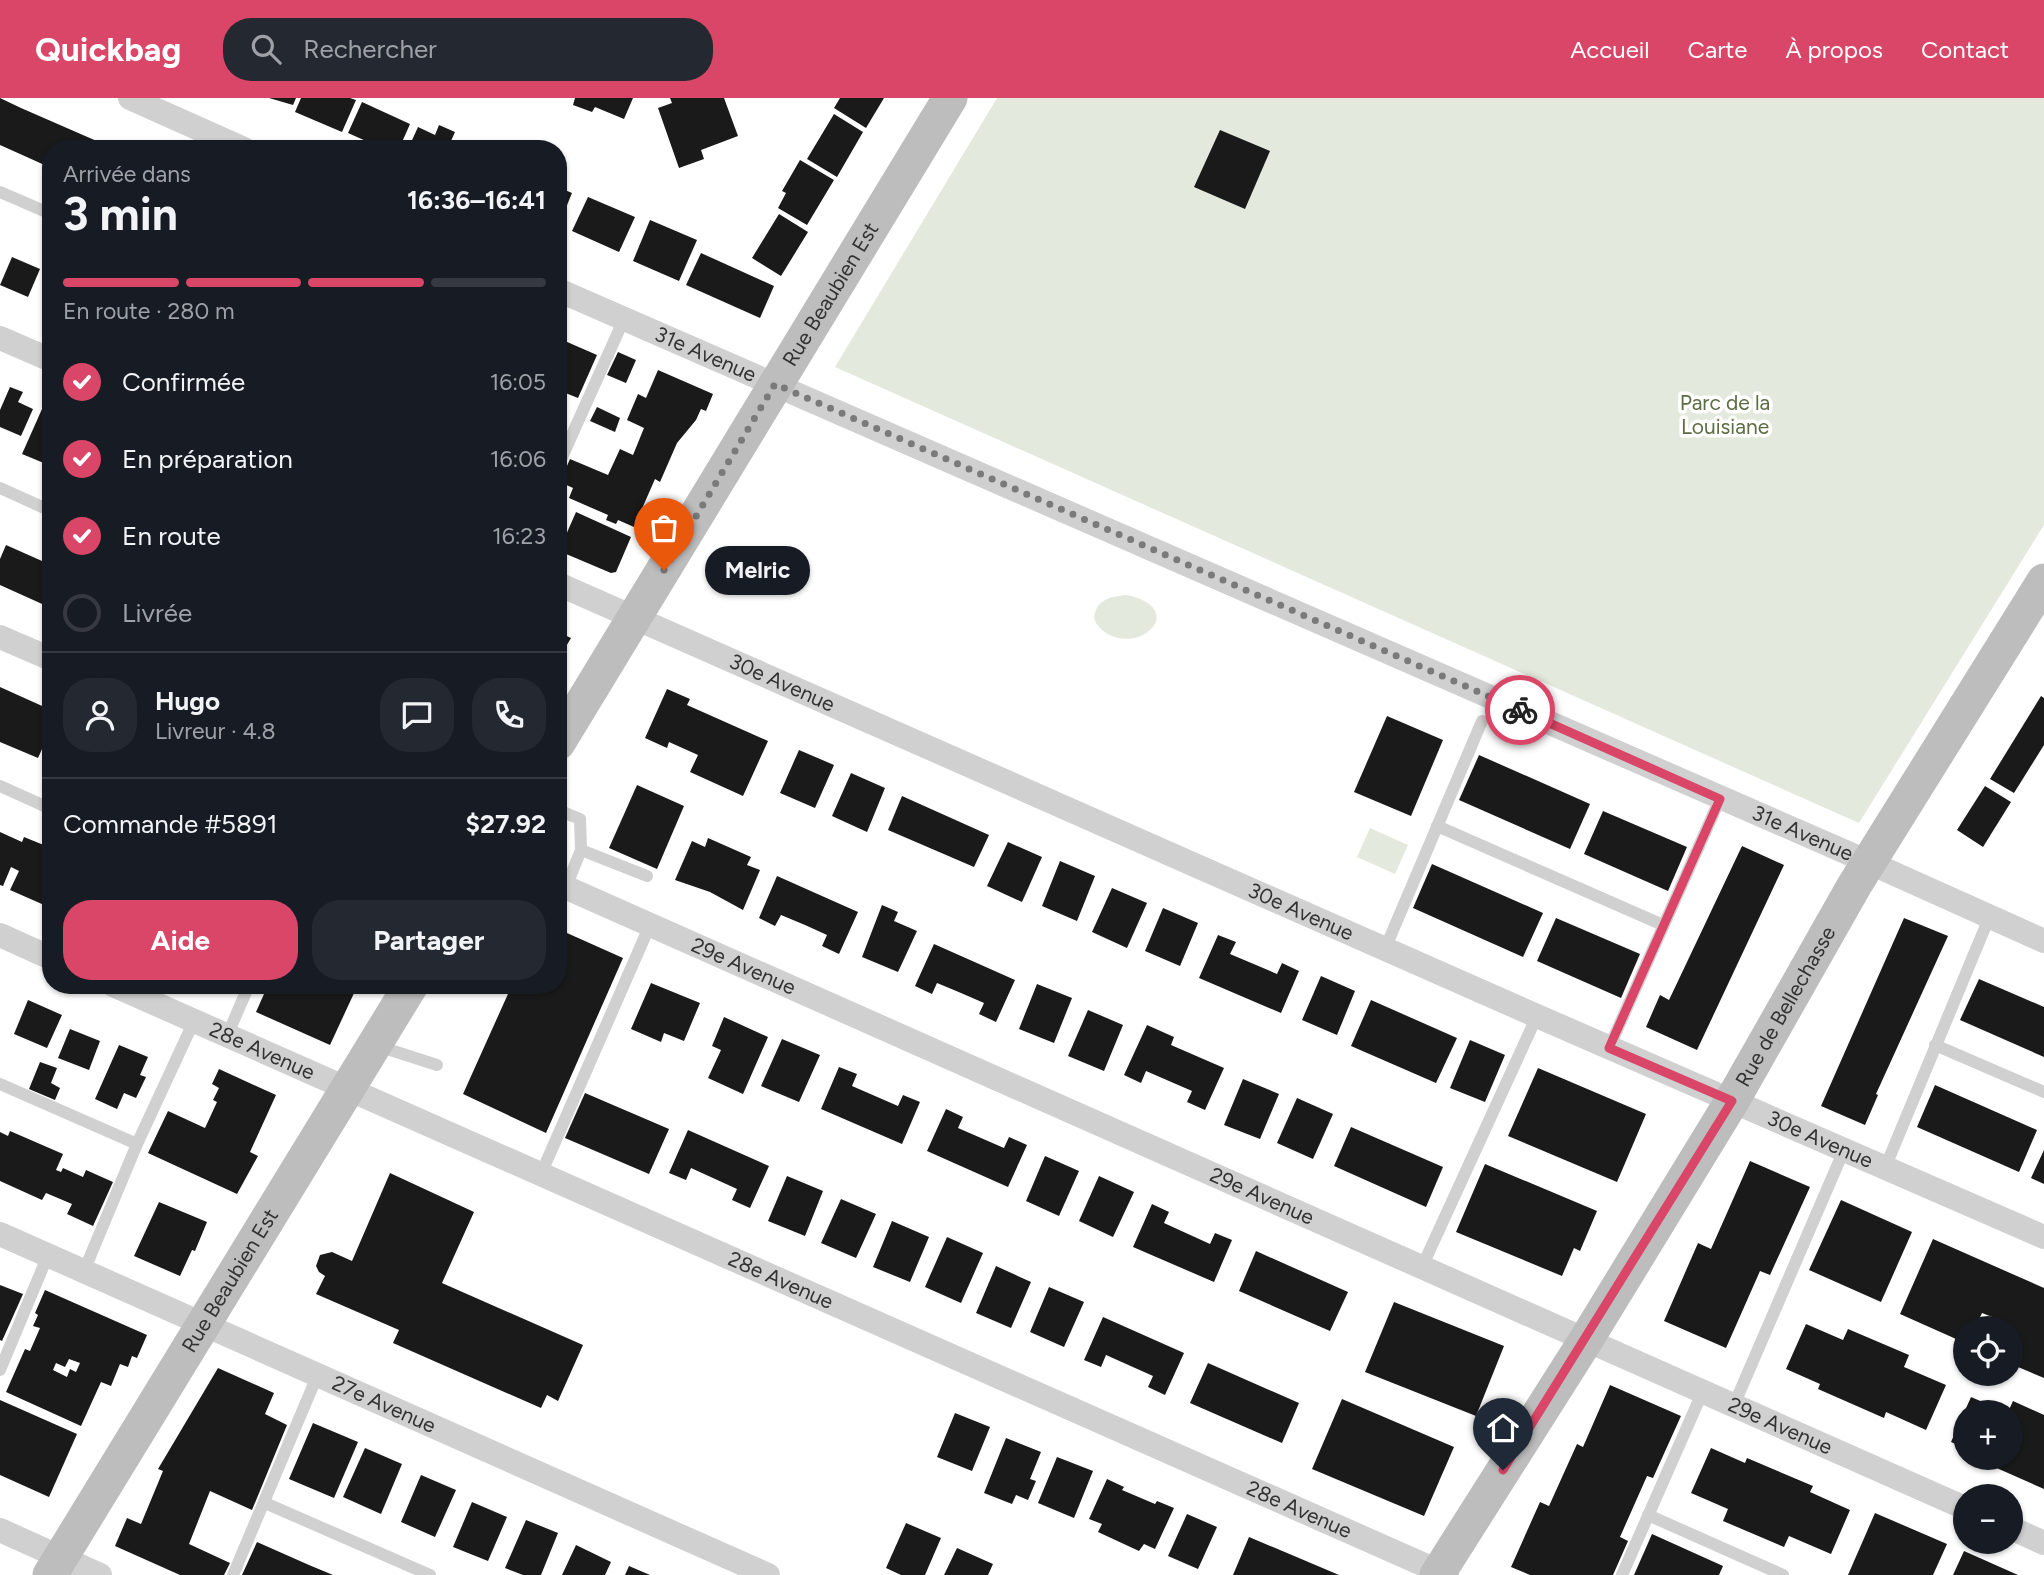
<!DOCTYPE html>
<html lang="fr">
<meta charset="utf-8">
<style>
:root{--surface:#171b24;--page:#242831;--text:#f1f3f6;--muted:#9ea1a6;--line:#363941;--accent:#d94667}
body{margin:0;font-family:Figtree,sans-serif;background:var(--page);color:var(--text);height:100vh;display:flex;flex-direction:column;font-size:26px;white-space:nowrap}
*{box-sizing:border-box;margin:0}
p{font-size:23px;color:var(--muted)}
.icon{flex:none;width:38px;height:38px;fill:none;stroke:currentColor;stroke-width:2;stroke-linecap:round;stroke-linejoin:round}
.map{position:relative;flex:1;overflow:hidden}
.drawer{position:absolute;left:42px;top:42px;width:525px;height:854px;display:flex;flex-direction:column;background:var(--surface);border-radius:28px;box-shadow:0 2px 5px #0004}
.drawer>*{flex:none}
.fabs{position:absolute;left:1953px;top:1218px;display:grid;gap:14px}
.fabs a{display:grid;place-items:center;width:70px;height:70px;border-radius:50%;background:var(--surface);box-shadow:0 2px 5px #0004;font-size:35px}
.pin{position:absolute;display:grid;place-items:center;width:60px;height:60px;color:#fff;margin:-72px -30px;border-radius:50% 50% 50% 0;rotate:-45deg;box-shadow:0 0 7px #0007}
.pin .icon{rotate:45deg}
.courier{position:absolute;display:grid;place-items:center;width:70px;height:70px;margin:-35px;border:5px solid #d94667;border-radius:50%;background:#fff;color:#222;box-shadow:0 2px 9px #0007}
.bubble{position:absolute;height:49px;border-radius:24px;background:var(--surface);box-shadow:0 2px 5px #0004;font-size:23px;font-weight:700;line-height:49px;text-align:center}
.headline em{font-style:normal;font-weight:700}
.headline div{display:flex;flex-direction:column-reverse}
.headline{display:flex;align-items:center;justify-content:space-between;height:119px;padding:0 21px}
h1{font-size:46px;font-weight:700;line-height:52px}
.bar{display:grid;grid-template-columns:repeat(4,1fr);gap:10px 7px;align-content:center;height:84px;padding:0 21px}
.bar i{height:9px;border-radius:5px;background:var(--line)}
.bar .on{background:var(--accent)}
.bar p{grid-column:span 4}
.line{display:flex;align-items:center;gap:18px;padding:0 21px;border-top:2px solid var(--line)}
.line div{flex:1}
.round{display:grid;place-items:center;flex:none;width:74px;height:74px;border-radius:28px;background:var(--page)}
ol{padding:0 21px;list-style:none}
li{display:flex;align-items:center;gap:21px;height:77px}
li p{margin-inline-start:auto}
li .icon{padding:7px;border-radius:50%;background:var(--accent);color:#fff;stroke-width:4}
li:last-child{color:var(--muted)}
li i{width:38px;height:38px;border:4px solid var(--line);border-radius:50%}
.cta{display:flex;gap:14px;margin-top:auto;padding:14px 21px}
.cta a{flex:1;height:80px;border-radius:28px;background:var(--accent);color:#fff;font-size:28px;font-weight:700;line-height:80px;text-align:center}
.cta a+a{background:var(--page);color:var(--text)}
header{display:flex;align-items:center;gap:42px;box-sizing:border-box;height:98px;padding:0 35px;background:var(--accent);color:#fff}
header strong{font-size:33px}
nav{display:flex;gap:38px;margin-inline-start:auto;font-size:24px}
.search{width:490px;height:63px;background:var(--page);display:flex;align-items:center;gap:18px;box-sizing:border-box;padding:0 24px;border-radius:28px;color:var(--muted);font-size:26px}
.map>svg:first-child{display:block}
.green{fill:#e4e9dd}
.building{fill:#1a1a1a;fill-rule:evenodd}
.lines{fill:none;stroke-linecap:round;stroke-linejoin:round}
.lane{stroke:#d0d0d0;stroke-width:12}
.street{stroke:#d0d0d0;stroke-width:24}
.secondary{stroke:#bdbdbd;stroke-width:35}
.done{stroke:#7a7a7a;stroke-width:7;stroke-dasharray:0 12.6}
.route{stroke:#d94667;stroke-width:9}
.labels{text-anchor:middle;stroke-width:7;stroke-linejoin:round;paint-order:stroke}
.street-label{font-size:21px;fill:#333;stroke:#fff}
.park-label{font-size:21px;fill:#5c6c43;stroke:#fff}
</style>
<header>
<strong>Quickbag</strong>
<div class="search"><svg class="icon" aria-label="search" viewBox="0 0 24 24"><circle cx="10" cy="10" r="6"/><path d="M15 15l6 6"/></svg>Rechercher</div>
<nav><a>Accueil</a><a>Carte</a><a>À propos</a><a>Contact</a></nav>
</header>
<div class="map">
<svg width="2044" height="1477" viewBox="0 0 2044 1477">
<rect width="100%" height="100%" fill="#fff"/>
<g class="green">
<polygon points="997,0 2044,0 2044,427 1859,725 835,269"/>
<path d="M 1125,497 C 1140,498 1169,512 1151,531 C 1134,548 1103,542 1094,521 C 1095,503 1108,499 1125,497 Z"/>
<polygon points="1370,730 1408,747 1395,776 1357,759"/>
</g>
<g class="building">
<polygon points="0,0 21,10 115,51 51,51 51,70 29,60 0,47"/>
<polygon points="269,0 296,0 293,7"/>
<polygon points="301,0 350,0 356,2 342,34 295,14"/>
<polygon points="575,0 633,0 624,21 595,9 592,14 573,7"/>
<polygon points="670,0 724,0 738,38 701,52 704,61 679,70 658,10 672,5"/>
<polygon points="840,0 884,0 866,30 834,10"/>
<polygon points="362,4 410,26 399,51 384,51 348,35"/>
<polygon points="834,16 863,34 837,79 807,61"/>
<polygon points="439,27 455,34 451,43 461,48 460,51 408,51 418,29 435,37"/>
<polygon points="1220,32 1270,53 1245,111 1194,89"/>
<polygon points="800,62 834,82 807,127 778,110 786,95 782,93"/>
<polygon points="558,89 572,95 558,129"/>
<polygon points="588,99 635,119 619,154 572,133"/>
<polygon points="779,116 808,134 781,178 752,160"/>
<polygon points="650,122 697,142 679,183 633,163"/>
<polygon points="701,155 774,188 760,220 686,187"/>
<polygon points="12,159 40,171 28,199 0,187"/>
<polygon points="51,186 51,210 42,206"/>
<polygon points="558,240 597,257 578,300 558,292"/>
<polygon points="618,254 636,262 626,285 607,277"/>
<polygon points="658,272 713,296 706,313 701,311 696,322 677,345 660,384 655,381 634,429 618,422 616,426 606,422 608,417 569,400 573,390 560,384 570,361 608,377 620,351 633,357 644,330 627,322 638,296 646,300"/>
<polygon points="10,289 23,294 18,304 33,311 21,338 0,329 0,312"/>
<polygon points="597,309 620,320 615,334 590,323"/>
<polygon points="42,311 51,315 51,368 22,356"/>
<polygon points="576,414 631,439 616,474 611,475 559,453"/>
<polygon points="6,447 51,467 51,510 0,487 0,461"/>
<polygon points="558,534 571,540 558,562"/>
<polygon points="0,589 51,612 51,631 38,660 0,644"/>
<polygon points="667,591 690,601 687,607 768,643 743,698 690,674 698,657 669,644 667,650 645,640"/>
<polygon points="2041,598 2044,600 2044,647 2014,695 1990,681"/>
<polygon points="1387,618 1443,642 1411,718 1354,694"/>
<polygon points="799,652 834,667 815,710 780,695"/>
<polygon points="1479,657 1590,706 1570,751 1459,702"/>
<polygon points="851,675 885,690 867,734 832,718"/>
<polygon points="637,687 684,708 657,771 609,750"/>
<polygon points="1985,688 2011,704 1983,749 1957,732"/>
<polygon points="902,698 989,737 974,769 888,732"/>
<polygon points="1603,713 1687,749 1668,793 1584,756"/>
<polygon points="0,734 22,744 24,739 51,750 51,810 10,792 19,773 11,769 3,788 0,787"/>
<polygon points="708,740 751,759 747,767 760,772 743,812 710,794 675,782 692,743 705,749"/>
<polygon points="1008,744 1042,759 1022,804 987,788"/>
<polygon points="1742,748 1784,767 1697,952 1646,929 1660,897 1669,902"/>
<polygon points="1060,763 1095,778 1077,823 1042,808"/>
<polygon points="1432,766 1543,815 1523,859 1413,810"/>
<polygon points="777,778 858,814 839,856 822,848 827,837 805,827 781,817 775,828 759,820"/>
<polygon points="1112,790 1147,805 1127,850 1092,834"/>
<polygon points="882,807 898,814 894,823 917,833 898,874 862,859"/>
<polygon points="1163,810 1198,825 1180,868 1145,853"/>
<polygon points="1556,820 1640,856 1621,900 1537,863"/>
<polygon points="1904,820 1948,838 1876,996 1878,997 1865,1027 1821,1008"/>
<polygon points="558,831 623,860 546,1035 463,996 512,887 558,887"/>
<polygon points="1218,837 1236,844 1230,856 1277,876 1282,865 1299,873 1281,915 1199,880"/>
<polygon points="934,846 1015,882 996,924 979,916 984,905 961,895 937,885 932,896 915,888"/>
<polygon points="1321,878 1355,893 1337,937 1302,922"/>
<polygon points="1979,881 2044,909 2044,959 1960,922"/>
<polygon points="651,885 700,905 684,943 664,935 661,944 631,931"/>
<polygon points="1037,886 1072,900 1054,945 1019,931"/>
<polygon points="268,887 343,887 355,893 330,947 256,914"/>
<polygon points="28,902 62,917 47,950 14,936"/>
<polygon points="1371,902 1457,940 1436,985 1351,948"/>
<polygon points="1088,912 1123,927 1104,973 1068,958"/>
<polygon points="724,919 768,939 743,996 708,980 721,952 712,948"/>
<polygon points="1147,927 1174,939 1171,947 1224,970 1205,1012 1187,1004 1192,993 1146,973 1141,985 1124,977"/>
<polygon points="70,931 100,943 89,972 58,960"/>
<polygon points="782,941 820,957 799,1004 761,988"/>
<polygon points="1470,942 1505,957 1485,1004 1450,990"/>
<polygon points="119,947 148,959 140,977 146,979 136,1000 124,995 117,1011 95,1001"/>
<polygon points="40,964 57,970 51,985 60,990 55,1002 29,991"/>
<polygon points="839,969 857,976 852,988 898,1008 903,997 920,1004 902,1046 821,1011"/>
<polygon points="1538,970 1646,1016 1617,1084 1508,1038"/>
<polygon points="219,971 276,997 250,1054 258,1058 237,1096 148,1055 168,1013 205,1030 217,1004 213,1002 219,990 212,986"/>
<polygon points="1243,981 1279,996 1260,1041 1224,1027"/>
<polygon points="1935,987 2037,1032 2019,1074 1917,1029"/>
<polygon points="585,995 669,1031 649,1076 565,1040"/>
<polygon points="1297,1000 1333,1016 1313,1061 1277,1045"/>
<polygon points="946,1011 963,1019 958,1030 1004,1050 1009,1039 1027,1047 1008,1089 927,1053"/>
<polygon points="1351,1029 1443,1069 1426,1109 1334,1068"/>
<polygon points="688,1032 769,1068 750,1110 732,1102 737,1091 691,1070 686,1082 669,1075"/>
<polygon points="10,1033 63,1056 56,1072 61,1074 63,1070 83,1079 86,1072 113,1084 93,1128 67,1116 72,1106 46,1095 42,1102 0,1083 0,1034 8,1038"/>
<polygon points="2044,1052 2044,1086 2031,1080"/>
<polygon points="1045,1058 1079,1073 1059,1118 1026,1103"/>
<polygon points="1750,1063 1810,1089 1770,1177 1760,1173 1726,1250 1664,1223 1698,1145 1711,1151"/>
<polygon points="1485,1066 1597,1113 1580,1153 1574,1150 1562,1178 1456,1134"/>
<polygon points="390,1075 474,1114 442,1185 583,1247 558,1303 547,1297 541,1310 393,1245 399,1232 316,1196 325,1178 319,1174 316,1168 320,1157 332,1154 352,1163"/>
<polygon points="787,1078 823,1093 805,1138 768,1123"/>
<polygon points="1099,1078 1134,1094 1113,1139 1079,1123"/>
<polygon points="841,1101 876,1116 856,1160 821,1145"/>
<polygon points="1841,1102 1912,1134 1881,1204 1809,1172"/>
<polygon points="159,1104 207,1124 195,1153 192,1152 180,1178 134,1158"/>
<polygon points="1152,1106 1169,1114 1164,1125 1210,1146 1215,1135 1232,1142 1214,1184 1133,1149"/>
<polygon points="892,1123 929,1139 910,1184 873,1169"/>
<polygon points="947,1139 983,1155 961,1205 925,1189"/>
<polygon points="1933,1141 2044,1190 2044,1280 2011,1266 2011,1230 1996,1230 2000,1222 1982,1215 1975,1230 1965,1230 1965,1245 1900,1216"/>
<polygon points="1256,1153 1348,1194 1330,1233 1239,1193"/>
<polygon points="996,1168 1031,1184 1011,1230 976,1215"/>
<polygon points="0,1187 23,1196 2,1243 0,1242"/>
<polygon points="1049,1189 1084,1204 1064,1249 1030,1234"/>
<path d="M 45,1192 L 147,1237 L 137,1260 L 132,1258 L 128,1269 L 120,1266 L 111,1288 L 101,1284 L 81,1328 L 6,1294 L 25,1251 L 30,1253 L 40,1230 L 33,1228 L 38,1217 L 35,1215 ZM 69,1261 L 80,1265 L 76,1274 L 70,1271 L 67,1279 L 53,1272 L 56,1265 L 65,1269 Z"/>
<polygon points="1394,1204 1504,1248 1476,1318 1365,1274"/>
<polygon points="1103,1219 1184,1255 1165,1297 1148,1289 1153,1278 1106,1257 1101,1269 1084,1262"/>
<polygon points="1806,1226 1843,1242 1848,1231 1909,1257 1904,1269 1946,1287 1926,1332 1886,1314 1884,1320 1818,1291 1820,1286 1786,1271"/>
<polygon points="1208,1265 1299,1305 1282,1345 1190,1305"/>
<polygon points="218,1270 274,1295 265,1316 287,1327 252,1412 210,1393 189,1446 230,1465 224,1477 180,1477 115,1448 127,1420 141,1426 163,1373 158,1371"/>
<polygon points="1610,1287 1681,1318 1653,1380 1647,1378 1620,1439 1628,1443 1613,1477 1530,1477 1511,1469 1540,1404 1549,1408 1577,1346 1583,1349"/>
<polygon points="1971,1299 2006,1314 1965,1314 1965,1350 1951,1344"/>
<polygon points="1342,1301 1454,1349 1424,1418 1312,1371"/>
<polygon points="0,1302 77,1336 49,1399 0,1377"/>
<polygon points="2013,1303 2044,1317 2044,1391 1983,1364 1985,1360 2011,1360 2011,1314 2008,1314"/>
<polygon points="955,1315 990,1329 972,1373 937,1359"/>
<polygon points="313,1325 358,1344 334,1400 289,1381"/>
<polygon points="1006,1340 1041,1354 1030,1381 1036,1383 1028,1402 1016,1397 1012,1406 984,1395"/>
<polygon points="365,1350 402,1366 381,1416 343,1399"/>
<polygon points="1711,1350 1745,1365 1747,1360 1813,1388 1810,1394 1850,1412 1831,1456 1789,1438 1784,1449 1723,1423 1728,1411 1691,1395"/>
<polygon points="1057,1359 1093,1373 1074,1420 1038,1405"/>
<polygon points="421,1377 456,1392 435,1439 401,1424"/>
<polygon points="1107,1381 1124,1389 1122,1392 1155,1406 1157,1403 1174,1410 1155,1451 1144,1446 1139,1453 1098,1434 1102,1426 1089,1421"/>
<polygon points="472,1404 507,1419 488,1463 453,1449"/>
<polygon points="1875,1415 1947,1446 1933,1477 1848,1477"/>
<polygon points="1187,1416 1217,1429 1198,1471 1168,1458"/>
<polygon points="526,1422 558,1435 541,1477 523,1477 505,1470"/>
<polygon points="906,1425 941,1440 925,1477 901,1477 886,1470"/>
<polygon points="1652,1436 1723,1468 1719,1477 1634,1477"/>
<polygon points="1249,1439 1339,1477 1233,1477"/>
<polygon points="257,1444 309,1467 333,1477 242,1477"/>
<polygon points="576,1447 611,1464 605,1477 562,1477"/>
<polygon points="957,1450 993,1466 988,1477 944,1477"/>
<polygon points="1964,1453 2018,1477 1953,1477"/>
<polygon points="629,1468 650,1477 625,1477"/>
</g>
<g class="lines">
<g class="lane">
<polyline points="0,94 51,116"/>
<polyline points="558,368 624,221"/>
<polyline points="0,390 51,413"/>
<polyline points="0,688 51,711"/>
<polyline points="558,712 580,721 581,752 566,789"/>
<polyline points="1437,728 1663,827"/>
<polyline points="581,752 647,778"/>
<polyline points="1385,851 1482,623"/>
<polyline points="227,938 249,887"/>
<polyline points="1935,947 2044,994"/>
<polyline points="378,948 437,967"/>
<polyline points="1609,950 1720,701"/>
<polyline points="0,986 137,1046"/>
<polyline points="1885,1070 1989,820"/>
<polyline points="541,1076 650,827"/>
<polyline points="1422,1169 1537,918"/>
<polyline points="84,1173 137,1046 194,923"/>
<polyline points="0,1272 48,1157"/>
<polyline points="1734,1307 1844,1052"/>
<polyline points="265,1405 430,1477"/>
<polyline points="1648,1417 1783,1477"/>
<polyline points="233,1477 318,1276"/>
<polyline points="1622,1477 1703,1293"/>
</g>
<g class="street">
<polyline points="130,0 244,51"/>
<path id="s1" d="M 558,192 L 1857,759 L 2044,843"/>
<polyline points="0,240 51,262"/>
<path id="s2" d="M 558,486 L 1537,918 L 2044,1139"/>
<polyline points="0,539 51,561"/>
<path id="s3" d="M 558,786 L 1965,1410"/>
<polyline points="0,837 51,860"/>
<path id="s4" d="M 113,887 L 1447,1477"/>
<path id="s5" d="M 0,1136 L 768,1477"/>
<polyline points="2011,1430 2044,1445"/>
<polyline points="0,1432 100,1477"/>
</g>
<g class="secondary">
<path id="s6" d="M 558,645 L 950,0"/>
<path id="s7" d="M 50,1477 L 411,887"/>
<path id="s8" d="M 1437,1477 L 1586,1242 L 1732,1003 L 1854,788 L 2044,483"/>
</g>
</g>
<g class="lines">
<polyline class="done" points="664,472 775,286 1520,612"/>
<polyline class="route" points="1503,1372 1732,1003 1609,950 1720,701 1520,612"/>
</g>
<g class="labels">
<g class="street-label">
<text dy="7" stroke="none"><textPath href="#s6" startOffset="525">Rue Beaubien Est</textPath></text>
<text dy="7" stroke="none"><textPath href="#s1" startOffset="161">31e Avenue</textPath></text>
<text dy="7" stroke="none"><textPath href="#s2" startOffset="245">30e Avenue</textPath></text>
<text dy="7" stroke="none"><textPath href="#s1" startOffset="1358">31e Avenue</textPath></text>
<text dy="7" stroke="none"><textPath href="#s2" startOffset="812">30e Avenue</textPath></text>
<text dy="7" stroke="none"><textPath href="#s3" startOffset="203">29e Avenue</textPath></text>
<text dy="7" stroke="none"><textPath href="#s8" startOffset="667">Rue de Bellechasse</textPath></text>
<text dy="7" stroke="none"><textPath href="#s4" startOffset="163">28e Avenue</textPath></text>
<text dy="7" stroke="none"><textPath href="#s2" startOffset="1379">30e Avenue</textPath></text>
<text dy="7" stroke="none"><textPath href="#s3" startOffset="770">29e Avenue</textPath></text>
<text dy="7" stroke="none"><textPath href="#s7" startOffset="345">Rue Beaubien Est</textPath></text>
<text dy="7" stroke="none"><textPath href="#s4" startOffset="730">28e Avenue</textPath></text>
<text dy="7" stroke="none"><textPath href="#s5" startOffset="420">27e Avenue</textPath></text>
<text dy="7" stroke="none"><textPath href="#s3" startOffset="1337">29e Avenue</textPath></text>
<text dy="7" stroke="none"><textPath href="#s4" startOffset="1297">28e Avenue</textPath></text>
</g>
<g class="park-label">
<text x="1725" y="312">Parc de la<tspan x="1725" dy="24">Louisiane</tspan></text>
</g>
</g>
</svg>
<div class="fabs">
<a><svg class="icon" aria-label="locate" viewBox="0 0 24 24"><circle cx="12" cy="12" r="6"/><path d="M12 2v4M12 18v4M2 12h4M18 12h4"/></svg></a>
<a>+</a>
<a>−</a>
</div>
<div class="pin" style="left:664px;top:472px;background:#ea580c"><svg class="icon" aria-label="bag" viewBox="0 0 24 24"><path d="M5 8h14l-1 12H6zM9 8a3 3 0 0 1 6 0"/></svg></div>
<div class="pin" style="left:1503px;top:1372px;background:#1f2937"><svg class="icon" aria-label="home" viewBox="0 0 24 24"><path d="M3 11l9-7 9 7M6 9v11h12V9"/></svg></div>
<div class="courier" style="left:1520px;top:612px"><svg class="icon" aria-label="bike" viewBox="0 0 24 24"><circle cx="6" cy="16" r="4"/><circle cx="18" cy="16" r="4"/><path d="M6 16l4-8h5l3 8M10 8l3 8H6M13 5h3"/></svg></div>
<div class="bubble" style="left:705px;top:448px;width:105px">Melric</div>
<section class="drawer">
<div class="headline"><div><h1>3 min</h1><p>Arrivée dans</p></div><em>16:36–16:41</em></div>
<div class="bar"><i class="on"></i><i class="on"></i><i class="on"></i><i></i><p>En route · 280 m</p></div>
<ol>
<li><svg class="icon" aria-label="check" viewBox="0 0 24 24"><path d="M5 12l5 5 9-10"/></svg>Confirmée<p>16:05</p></li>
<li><svg class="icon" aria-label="check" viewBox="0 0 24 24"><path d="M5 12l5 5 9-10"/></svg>En préparation<p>16:06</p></li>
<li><svg class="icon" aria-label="check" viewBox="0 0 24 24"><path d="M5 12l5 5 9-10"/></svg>En route<p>16:23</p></li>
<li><i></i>Livrée</li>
</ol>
<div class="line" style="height:126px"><a class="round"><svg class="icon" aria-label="person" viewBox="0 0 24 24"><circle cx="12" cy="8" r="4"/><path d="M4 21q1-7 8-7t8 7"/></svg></a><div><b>Hugo</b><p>Livreur · 4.8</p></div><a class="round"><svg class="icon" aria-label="chat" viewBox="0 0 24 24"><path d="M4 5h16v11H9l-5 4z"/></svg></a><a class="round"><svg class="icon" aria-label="phone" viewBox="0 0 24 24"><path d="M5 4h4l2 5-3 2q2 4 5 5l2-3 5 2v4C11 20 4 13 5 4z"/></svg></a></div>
<div class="line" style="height:91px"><div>Commande #5891</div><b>$27.92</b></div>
<div class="cta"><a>Aide</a><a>Partager</a></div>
</section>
</div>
